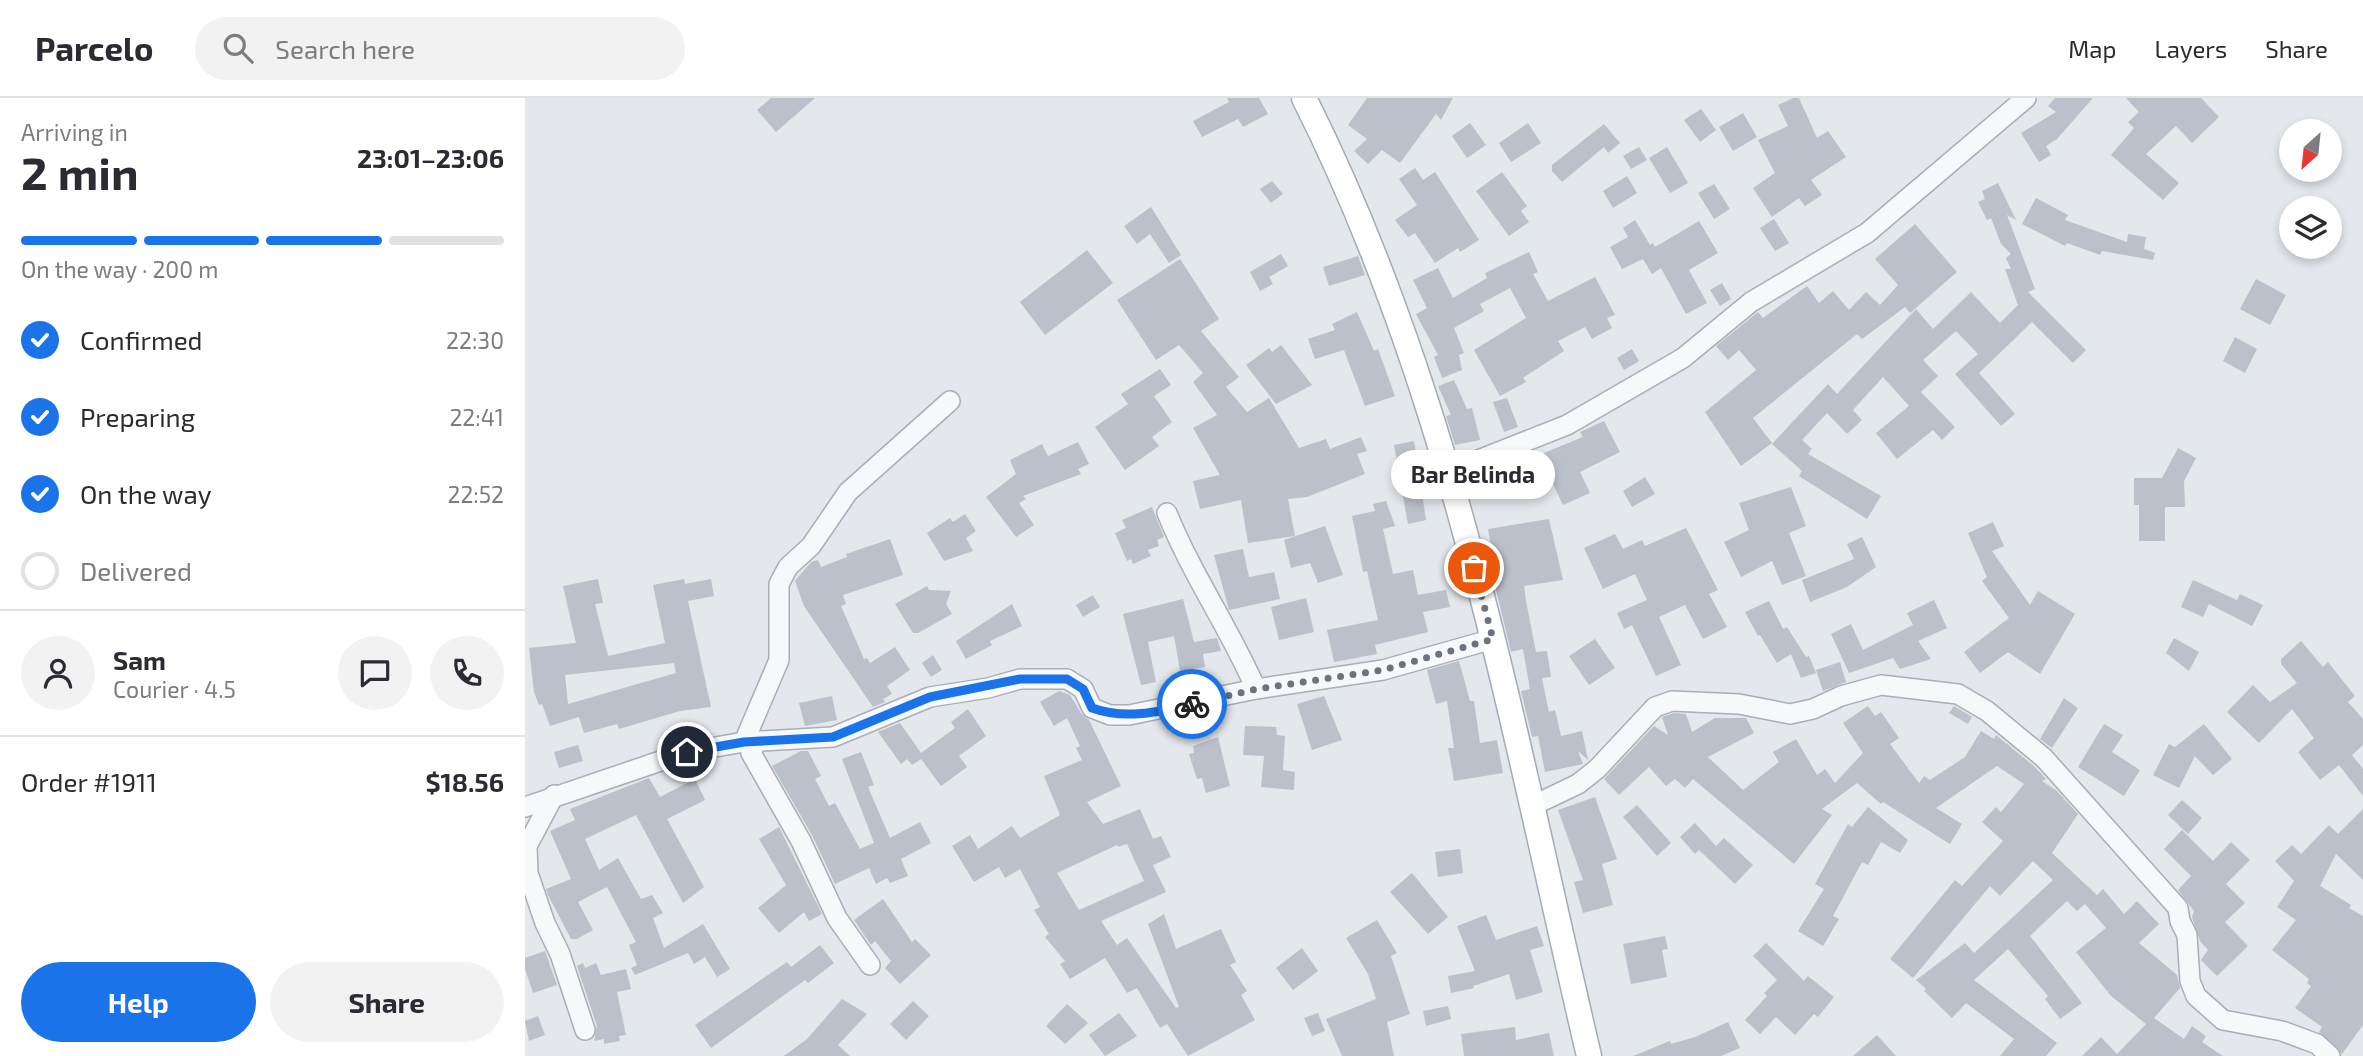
<!DOCTYPE html>
<meta charset="utf-8">
<style>
:root{--surface:#fff;--page:#f2f2f3;--text:#2b2b33;--muted:#7c7c81;--line:#e1e1e2;--accent:#1a73e8}
body{margin:0;font-family:"Exo 2",sans-serif;background:var(--page);color:var(--text);height:100vh;display:flex;flex-direction:column;font-size:26px;white-space:nowrap}
*{box-sizing:border-box;margin:0}
p{font-size:23px;color:var(--muted)}
.icon{flex:none;width:38px;height:38px;fill:none;stroke:currentColor;stroke-width:2;stroke-linecap:round;stroke-linejoin:round}
.map{position:relative;flex:1;overflow:hidden}
.details{display:flex;flex-direction:column;background:var(--surface);width:525px}
.details>*{flex:none}
.needle{width:46px;rotate:207deg}
.controls{position:absolute;left:1754px;top:21px;display:grid;gap:14px}
.controls a{display:grid;place-items:center;width:63px;height:63px;border-radius:50%;background:var(--surface);box-shadow:0 4px 10px #0003;font-size:35px}
.pin{position:absolute;display:grid;place-items:center;width:60px;height:60px;color:#fff;margin:-30px;border:4px solid #fff;border-radius:50%;box-shadow:0 2px 7px #0007}
.courier{position:absolute;display:grid;place-items:center;width:70px;height:70px;margin:-35px;border:5px solid #1a73e8;border-radius:50%;background:#fff;color:#222;box-shadow:0 2px 9px #0007}
.bubble{position:absolute;height:49px;border-radius:24px;background:var(--surface);box-shadow:0 4px 10px #0003;font-size:23px;font-weight:700;line-height:49px;text-align:center}
.overview em{font-style:normal;font-weight:700}
.overview div{display:flex;flex-direction:column-reverse}
.overview{display:flex;align-items:center;justify-content:space-between;height:119px;padding:0 21px}
h1{font-size:46px;font-weight:700;line-height:52px}
.bar{display:grid;grid-template-columns:repeat(4,1fr);gap:10px 7px;align-content:center;height:84px;padding:0 21px}
.bar i{height:9px;border-radius:5px;background:var(--line)}
.bar .on{background:var(--accent)}
.bar p{grid-column:span 4}
.line{display:flex;align-items:center;gap:18px;padding:0 21px;border-top:2px solid var(--line)}
.line div{flex:1}
.round{display:grid;place-items:center;flex:none;width:74px;height:74px;border-radius:37px;background:var(--page)}
ol{padding:0 21px;list-style:none}
li{display:flex;align-items:center;gap:21px;height:77px}
li p{margin-inline-start:auto}
li .icon{padding:7px;border-radius:50%;background:var(--accent);color:#fff;stroke-width:4}
li:last-child{color:var(--muted)}
li i{width:38px;height:38px;border:4px solid var(--line);border-radius:50%}
.cta{display:flex;gap:14px;margin-top:auto;padding:14px 21px}
.cta a{flex:1;height:80px;border-radius:42px;background:var(--accent);color:#fff;font-size:28px;font-weight:700;line-height:80px;text-align:center}
.cta a+a{background:var(--page);color:var(--text)}
header{display:flex;align-items:center;gap:42px;box-sizing:border-box;height:98px;padding:0 35px;background:var(--surface);border-bottom:2px solid var(--line)}
header strong{font-size:33px}
nav{display:flex;gap:38px;margin-inline-start:auto;font-size:24px}
.search{width:490px;height:63px;background:var(--page);display:flex;align-items:center;gap:18px;box-sizing:border-box;padding:0 24px;border-radius:38px;color:var(--muted);font-size:26px}
main{display:flex;flex:1;min-height:0}
.map>svg:first-child{display:block}
.building{fill:#bbc0ca;fill-rule:evenodd}
.lines{fill:none;stroke-linecap:round;stroke-linejoin:round}
.minor-casing{stroke:#a9aeb7;stroke-width:22}
.major-casing{stroke:#a3abb8;stroke-width:27}
.minor{stroke:#f7f8fa;stroke-width:19}
.major{stroke:#fff;stroke-width:24}
.done{stroke:#6c737f;stroke-width:7;stroke-dasharray:0 12.6}
.route{stroke:#1a73e8;stroke-width:9}
</style>
<header>
<strong>Parcelo</strong>
<div class="search"><svg class="icon" aria-label="search" viewBox="0 0 24 24"><circle cx="10" cy="10" r="6"/><path d="M15 15l6 6"/></svg>Search here</div>
<nav><a>Map</a><a>Layers</a><a>Share</a></nav>
</header>
<main>
<section class="details">
<div class="overview"><div><h1>2 min</h1><p>Arriving in</p></div><em>23:01–23:06</em></div>
<div class="bar"><i class="on"></i><i class="on"></i><i class="on"></i><i></i><p>On the way · 200 m</p></div>
<ol>
<li><svg class="icon" aria-label="check" viewBox="0 0 24 24"><path d="M5 12l5 5 9-10"/></svg>Confirmed<p>22:30</p></li>
<li><svg class="icon" aria-label="check" viewBox="0 0 24 24"><path d="M5 12l5 5 9-10"/></svg>Preparing<p>22:41</p></li>
<li><svg class="icon" aria-label="check" viewBox="0 0 24 24"><path d="M5 12l5 5 9-10"/></svg>On the way<p>22:52</p></li>
<li><i></i>Delivered</li>
</ol>
<div class="line" style="height:126px"><a class="round"><svg class="icon" aria-label="person" viewBox="0 0 24 24"><circle cx="12" cy="8" r="4"/><path d="M4 21q1-7 8-7t8 7"/></svg></a><div><b>Sam</b><p>Courier · 4.5</p></div><a class="round"><svg class="icon" aria-label="chat" viewBox="0 0 24 24"><path d="M4 5h16v11H9l-5 4z"/></svg></a><a class="round"><svg class="icon" aria-label="phone" viewBox="0 0 24 24"><path d="M5 4h4l2 5-3 2q2 4 5 5l2-3 5 2v4C11 20 4 13 5 4z"/></svg></a></div>
<div class="line" style="height:91px"><div>Order #1911</div><b>$18.56</b></div>
<div class="cta"><a>Help</a><a>Share</a></div>
</section>
<div class="map">
<svg width="1838" height="958" viewBox="0 0 1838 958">
<rect width="100%" height="100%" fill="#e4e7ec"/>
<g class="building">
<polygon points="246,0 290,0 251,34 232,12"/>
<polygon points="702,0 734,0 743,16 718,29 713,21 677,39 668,23 704,4"/>
<polygon points="842,0 928,0 916,22 911,16 875,65 857,52 843,66 829,53 842,41 823,27"/>
<polygon points="1268,0 1274,0 1292,40 1303,33 1321,59 1286,82 1297,97 1280,108 1274,100 1247,119 1228,90 1250,75 1233,42 1263,28 1253,7"/>
<polygon points="1530,0 1568,0 1532,41 1521,48 1526,57 1514,64 1496,35 1531,14 1523,8"/>
<polygon points="1601,0 1676,0 1694,19 1667,45 1651,28 1621,56 1654,85 1638,102 1586,57 1609,30 1603,24 1614,14"/>
<polygon points="1176,11 1191,32 1175,44 1159,22"/>
<polygon points="1218,15 1232,39 1208,53 1194,29"/>
<polygon points="945,25 961,47 942,60 927,38"/>
<polygon points="1003,25 1016,45 986,64 974,45"/>
<polygon points="1079,26 1095,45 1083,55 1079,49 1037,84 1027,73 1027,67"/>
<polygon points="1114,49 1122,62 1106,71 1098,58"/>
<polygon points="1142,49 1163,85 1145,95 1124,60"/>
<polygon points="890,70 898,82 910,74 954,142 935,154 933,150 910,165 890,135 883,139 870,122 892,107 874,81"/>
<polygon points="977,74 1002,108 996,113 1004,124 984,138 951,93"/>
<polygon points="1102,78 1112,95 1088,110 1078,93"/>
<polygon points="747,83 758,96 746,105 735,91"/>
<polygon points="1473,85 1491,122 1482,117 1510,191 1503,194 1561,252 1548,265 1507,224 1454,275 1490,316 1476,328 1430,276 1453,256 1431,233 1398,262 1413,278 1396,294 1430,329 1417,342 1408,332 1372,361 1351,335 1384,308 1358,279 1328,312 1337,322 1322,336 1302,315 1277,342 1287,351 1283,356 1356,398 1342,421 1274,378 1277,373 1247,346 1303,286 1312,296 1391,211 1408,231 1446,194 1475,225 1493,207 1480,171 1486,171 1481,160 1486,156 1476,146 1466,120 1462,122 1453,104 1460,101 1457,93"/>
<polygon points="1189,86 1205,111 1189,121 1173,95"/>
<polygon points="1511,100 1543,117 1540,122 1602,144 1603,136 1621,139 1619,151 1630,155 1628,162 1577,153 1575,157 1542,145 1540,148 1497,126"/>
<polygon points="626,109 656,157 644,165 625,136 612,146 599,128"/>
<polygon points="1249,121 1264,145 1250,153 1235,130"/>
<polygon points="1110,122 1125,147 1128,145 1130,149 1174,123 1193,155 1164,172 1182,205 1161,216 1136,170 1127,176 1118,161 1097,171 1085,149 1103,139 1098,130"/>
<polygon points="1390,126 1432,174 1385,215 1380,209 1337,241 1332,236 1228,320 1247,345 1216,368 1180,314 1231,272 1214,252 1203,262 1191,248 1233,214 1238,220 1282,188 1294,205 1308,193 1324,212 1341,194 1355,207 1373,187 1350,161"/>
<polygon points="562,152 588,185 520,237 495,204"/>
<polygon points="1004,154 1013,174 1008,176 1023,203 1070,179 1090,217 1082,220 1087,230 1067,241 1060,229 1033,243 1039,253 998,280 1001,284 975,298 949,252 1001,220 985,190 955,206 959,213 929,230 939,255 934,257 937,272 917,280 909,259 913,257 891,216 902,210 888,182 913,170 928,200 962,180 960,175"/>
<polygon points="756,156 763,168 744,179 748,186 735,193 725,174"/>
<polygon points="833,158 840,177 804,188 798,169"/>
<polygon points="655,161 694,221 676,233 714,279 701,289 722,314 744,300 774,350 801,341 805,351 836,339 842,353 832,356 840,376 782,399 763,401 770,438 723,445 716,402 675,411 668,383 695,377 668,330 692,317 668,284 678,275 654,247 631,262 592,202"/>
<polygon points="1731,181 1761,197 1745,227 1715,211"/>
<polygon points="1197,185 1206,201 1195,208 1185,192"/>
<polygon points="832,214 849,253 853,251 870,298 840,308 819,252 790,261 783,241 810,232 807,226"/>
<polygon points="1710,239 1732,251 1720,275 1698,263"/>
<polygon points="756,247 787,287 751,306 721,267 744,250 747,254"/>
<polygon points="1107,251 1114,263 1099,272 1092,260"/>
<polygon points="635,271 646,287 629,298 647,324 627,339 634,348 600,372 570,329 603,306 596,296"/>
<polygon points="929,282 942,311 947,310 955,342 930,347 921,318 926,317 913,288"/>
<polygon points="982,300 993,329 979,334 968,304"/>
<polygon points="1079,323 1095,354 1055,374 1065,395 1038,407 1014,357 1058,339 1055,334"/>
<polygon points="889,343 901,422 883,426 869,347"/>
<polygon points="553,344 564,366 553,371 556,376 498,398 501,401 494,405 509,427 491,439 461,399 491,376 485,362 517,346 523,358"/>
<polygon points="1653,350 1671,360 1659,383 1660,409 1640,409 1640,443 1614,443 1614,407 1609,407 1609,380 1637,380"/>
<polygon points="1120,379 1130,396 1107,409 1098,393"/>
<polygon points="1266,389 1281,428 1264,435 1281,478 1257,487 1247,463 1216,479 1199,444 1224,432 1214,405"/>
<polygon points="861,403 870,428 858,431 868,476 888,472 893,497 921,492 925,509 898,514 903,534 850,547 852,556 809,564 802,532 853,522 842,473 838,474 827,418 850,413 848,406"/>
<polygon points="627,409 639,439 632,442 634,448 623,452 626,458 608,466 606,461 602,463 590,435 601,430 597,422"/>
<polygon points="440,416 451,433 441,440 448,453 419,463 402,435 425,420 428,424"/>
<polygon points="1024,421 1038,482 999,488 1001,503 1011,554 1022,553 1026,579 1017,580 1024,614 1030,612 1036,638 1057,633 1063,662 1053,653 1058,666 1020,674 1013,638 1007,639 996,593 1005,591 998,551 986,554 965,467 969,466 963,431"/>
<polygon points="1468,424 1479,448 1467,453 1505,507 1513,493 1550,516 1515,576 1483,554 1455,575 1439,554 1484,520 1457,483 1462,479 1443,435"/>
<polygon points="800,428 818,477 793,485 785,465 766,470 759,442"/>
<polygon points="1161,430 1193,492 1184,496 1202,529 1178,541 1160,507 1134,519 1156,567 1131,578 1107,527 1099,531 1092,515 1122,502 1110,476 1078,491 1059,450 1090,436 1098,451 1117,442 1120,448"/>
<polygon points="1337,439 1351,469 1322,489 1285,504 1277,482 1329,461 1322,446"/>
<polygon points="365,441 378,477 318,497 321,506 316,508 339,561 342,560 345,565 370,549 385,572 362,588 367,596 358,601 360,604 348,609 279,508 270,483 286,464 293,462 296,469 322,459 321,456"/>
<polygon points="718,451 724,479 749,474 755,501 704,512 689,457"/>
<path d="M 73,481 L 78,505 L 70,506 L 83,558 L 140,545 L 128,487 L 159,481 L 160,486 L 186,481 L 189,498 L 163,503 L 186,609 L 155,613 L 94,631 L 92,626 L 59,635 L 54,619 L 25,628 L 17,606 L 14,607 L 9,594 L 4,550 L 51,545 L 38,488 ZM 149,565 L 151,575 L 43,606 L 40,577 Z"/>
<polygon points="1668,482 1712,502 1715,496 1738,507 1727,528 1684,506 1678,519 1656,509"/>
<polygon points="402,488 404,492 426,493 421,506 427,516 393,535 388,535 370,506"/>
<polygon points="568,497 575,509 558,519 551,507"/>
<polygon points="781,500 789,534 754,542 746,509"/>
<polygon points="658,501 669,544 692,540 696,553 678,556 680,569 655,573 649,538 623,544 631,584 616,587 598,516"/>
<polygon points="1409,502 1422,530 1393,543 1406,561 1375,571 1368,560 1324,575 1306,536 1326,526 1338,552 1388,527 1382,515"/>
<polygon points="1244,503 1258,531 1262,529 1281,559 1284,558 1291,575 1276,580 1266,556 1252,565 1235,537 1233,538 1220,514"/>
<polygon points="487,506 497,528 465,543 467,547 441,561 431,543"/>
<polygon points="1649,540 1674,554 1664,573 1641,555"/>
<polygon points="1070,541 1090,570 1064,587 1044,558"/>
<polygon points="1776,543 1798,569 1803,564 1830,598 1823,604 1838,621 1838,647 1827,657 1838,671 1838,698 1814,667 1795,682 1773,654 1789,640 1767,611 1734,645 1702,614 1728,587 1745,604 1772,585 1756,566 1756,561"/>
<polygon points="408,557 417,572 406,579 397,565"/>
<polygon points="934,563 945,603 949,603 955,645 972,642 978,675 929,683 923,650 929,650 922,603 911,606 902,572"/>
<polygon points="1315,564 1321,584 1298,593 1291,572"/>
<path d="M 534,593 L 545,597 L 556,615 L 564,622 L 596,688 L 562,704 L 578,726 L 615,711 L 628,741 L 636,738 L 646,759 L 628,767 L 641,794 L 576,823 L 592,847 L 602,840 L 651,910 L 654,909 L 623,826 L 639,816 L 651,851 L 696,831 L 711,864 L 705,867 L 722,893 L 716,897 L 730,922 L 663,958 L 642,926 L 635,930 L 612,890 L 602,895 L 580,860 L 545,881 L 535,866 L 540,863 L 520,839 L 524,836 L 509,812 L 515,809 L 495,771 L 480,780 L 474,769 L 449,784 L 427,748 L 445,737 L 453,751 L 487,728 L 495,740 L 535,717 L 519,678 L 557,662 L 551,650 L 555,648 L 542,620 L 529,628 L 515,604 ZM 602,746 L 619,783 L 554,812 L 532,775 L 592,747 L 593,749 Z"/>
<polygon points="307,598 312,622 280,628 274,605"/>
<polygon points="799,598 817,642 787,652 772,606"/>
<polygon points="1539,600 1553,610 1527,650 1515,641"/>
<polygon points="1343,608 1350,618 1356,614 1374,640 1365,646 1394,685 1399,678 1405,682 1440,659 1456,633 1469,641 1471,637 1510,669 1521,681 1517,683 1532,693 1553,716 1527,755 1572,797 1578,791 1599,816 1612,803 1634,826 1614,845 1652,877 1655,890 1629,920 1659,941 1667,928 1681,938 1677,944 1698,958 1557,958 1576,939 1592,956 1621,926 1586,898 1551,854 1581,830 1560,806 1552,813 1542,803 1505,838 1557,905 1535,921 1520,901 1523,898 1483,851 1449,882 1532,945 1521,958 1475,958 1489,941 1441,905 1427,920 1399,893 1401,891 1391,882 1440,845 1449,855 1528,782 1508,763 1475,798 1465,788 1388,880 1365,861 1430,782 1437,788 1478,743 1457,724 1471,709 1476,714 1499,686 1472,668 1411,710 1437,726 1425,746 1358,704 1356,706 1332,685 1297,711 1307,717 1269,766 1168,681 1160,690 1150,681 1141,688 1124,669 1094,697 1079,681 1129,628 1143,637 1137,619 1149,615 1161,616 1167,634 1190,620 1221,620 1229,635 1183,659 1218,692 1254,664 1248,654 1271,641 1292,677 1300,671 1310,685 1338,655 1318,625"/>
<polygon points="1429,608 1447,619 1443,626 1424,615"/>
<polygon points="443,611 461,638 434,658 442,669 416,688 396,661 387,667 382,661 376,666 353,634 375,625 396,655 430,630 426,624"/>
<polygon points="1579,626 1598,637 1587,654 1615,672 1599,698 1553,669"/>
<polygon points="1679,626 1707,661 1688,677 1670,658 1654,690 1628,677 1644,646 1650,649"/>
<polygon points="720,628 751,629 752,637 760,638 758,672 770,674 769,692 736,689 739,658 718,657"/>
<polygon points="693,639 705,688 681,695 677,680 672,681 664,656 669,655 668,648"/>
<polygon points="53,647 58,663 34,670 29,654"/>
<polygon points="276,653 283,653 296,678 290,681 304,708 310,705 335,751 349,745 317,661 336,654 349,687 343,689 365,740 395,724 406,745 376,761 383,778 365,785 362,780 351,786 344,770 310,786 287,737 247,668"/>
<polygon points="124,680 135,699 170,681 180,702 142,721 179,789 158,805 111,717 60,741 74,772 93,760 116,801 127,797 138,815 128,820 139,850 178,826 205,871 192,879 180,859 169,866 163,855 110,877 106,870 112,867 104,847 111,844 82,789 53,804 68,832 52,841 46,841 23,797 21,791 46,781 25,733 50,722 45,711"/>
<polygon points="1070,699 1092,761 1077,766 1088,807 1058,815 1049,784 1058,782 1033,712"/>
<polygon points="1657,702 1677,720 1663,736 1643,717"/>
<polygon points="1112,707 1146,745 1132,758 1098,719"/>
<polygon points="1343,709 1383,742 1375,755 1356,744 1343,767 1337,764 1308,818 1314,821 1298,848 1273,833 1299,791 1290,786 1323,726 1327,729"/>
<polygon points="1838,711 1838,782 1811,756 1795,788 1826,807 1824,810 1838,818 1838,927 1817,956 1794,934 1797,929 1770,910 1786,888 1782,885 1784,881 1747,852 1771,822 1752,809 1769,783 1750,763 1767,747 1776,756 1804,727 1813,736"/>
<polygon points="1170,725 1191,748 1199,740 1228,767 1210,786 1174,752 1170,756 1155,739"/>
<polygon points="254,729 297,816 284,823 279,814 254,835 233,810 261,787 234,741"/>
<polygon points="1657,732 1688,763 1706,744 1725,762 1701,786 1720,805 1700,824 1723,848 1692,878 1676,862 1683,852 1675,843 1667,819 1669,813 1653,792 1666,778 1639,751"/>
<polygon points="935,751 938,775 913,779 910,754"/>
<polygon points="887,775 923,819 903,836 865,794"/>
<polygon points="358,801 387,844 390,841 406,857 375,886 360,870 366,863 350,843 346,847 329,822"/>
<polygon points="961,817 971,842 1012,828 1019,848 1005,852 1018,894 991,902 984,876 948,888 949,890 926,895 923,878 950,873 932,828"/>
<polygon points="852,822 872,855 866,858 885,916 862,924 869,958 817,958 801,921 851,901 843,876 821,840"/>
<polygon points="1140,838 1143,851 1137,852 1142,879 1106,886 1098,846"/>
<polygon points="1241,845 1279,883 1283,878 1309,899 1293,919 1289,916 1270,937 1251,919 1235,936 1220,922 1242,898 1239,895 1252,882 1228,858"/>
<polygon points="295,847 309,865 283,885 280,882 186,950 170,927 262,864 266,869"/>
<polygon points="777,850 793,873 768,892 751,870"/>
<polygon points="20,853 32,887 8,895 0,871 0,860"/>
<polygon points="58,865 60,870 71,865 76,877 101,871 106,891 92,894 101,937 94,938 95,943 79,946 79,941 69,943 72,928 52,868"/>
<polygon points="317,901 342,916 313,947 325,958 259,958 282,941"/>
<polygon points="388,903 404,918 381,942 365,926"/>
<polygon points="542,906 563,925 540,946 521,928"/>
<polygon points="923,908 926,921 901,928 898,913"/>
<polygon points="594,915 612,938 580,958 564,937"/>
<polygon points="793,915 800,933 787,938 779,920"/>
<polygon points="13,918 20,937 4,943 0,923"/>
<polygon points="1203,924 1215,950 1196,958 1108,958 1145,943 1146,946 1170,939"/>
<polygon points="990,929 991,942 1024,935 1029,958 939,958 936,936"/>
<polygon points="1352,937 1371,958 1328,958"/>
</g>
<g class="lines">
<defs>
<g id="minor">
<polyline points="923,374 1042,327 1158,260 1226,204 1342,135 1501,0"/>
<path d="M 642,415 C 667,477 705,531 731,591"/>
<polyline points="219,644 254,562 254,486 263,469 286,448 323,394 425,303"/>
<polyline points="230,646 226,655 276,743 312,820 345,867"/>
<polyline points="29,697 2,748 3,775 20,825 35,856 60,932"/>
<polyline points="1007,708 1053,686 1072,671 1130,609 1147,603 1214,606 1265,616 1288,611 1316,598 1356,587 1433,596 1462,613 1519,660 1653,810 1655,823 1662,837 1665,883 1671,898 1698,922 1757,933 1792,946 1805,958"/>
<polyline points="0,709 162,654 219,644 308,639 405,599 463,590 495,581 542,581 558,591 567,610 585,617 604,617 731,591 858,572 968,541"/>
</g>
<path id="major" d="M 779,0 C 930,299 988,635 1064,958"/>
</defs>
<use href="#minor" class="minor-casing"/>
<use href="#major" class="major-casing"/>
<use href="#minor" class="minor"/>
<use href="#major" class="major"/>
</g>
<g class="lines">
<polyline class="done" points="667,606 732,591 858,572 968,541 949,470"/>
<path class="route" d="M 162,654 L 219,644 L 308,639 L 405,599 L 495,581 L 542,581 L 558,591 L 567,610 C 600,622 633,614 667,606"/>
</g>
</svg>
<div class="controls">
<a><svg class="needle" viewBox="-14 -14 28 28"><path d="M0-13l5 13h-10z" fill="#e53935"/><path d="M0 13l5-13h-10z" fill="#7c7c81"/></svg></a>
<a><svg class="icon" aria-label="layers" viewBox="0 0 24 24"><path d="M12 4l9 5-9 5-9-5zM3 14l9 5 9-5"/></svg></a>
</div>
<div class="pin" style="left:949px;top:470px;background:#ea580c"><svg class="icon" aria-label="bag" viewBox="0 0 24 24"><path d="M5 8h14l-1 12H6zM9 8a3 3 0 0 1 6 0"/></svg></div>
<div class="pin" style="left:162px;top:654px;background:#1f2937"><svg class="icon" aria-label="home" viewBox="0 0 24 24"><path d="M3 11l9-7 9 7M6 9v11h12V9"/></svg></div>
<div class="courier" style="left:667px;top:606px"><svg class="icon" aria-label="bike" viewBox="0 0 24 24"><circle cx="6" cy="16" r="4"/><circle cx="18" cy="16" r="4"/><path d="M6 16l4-8h5l3 8M10 8l3 8H6M13 5h3"/></svg></div>
<div class="bubble" style="left:866px;top:352px;width:164px">Bar Belinda</div>
</div>
</main>
